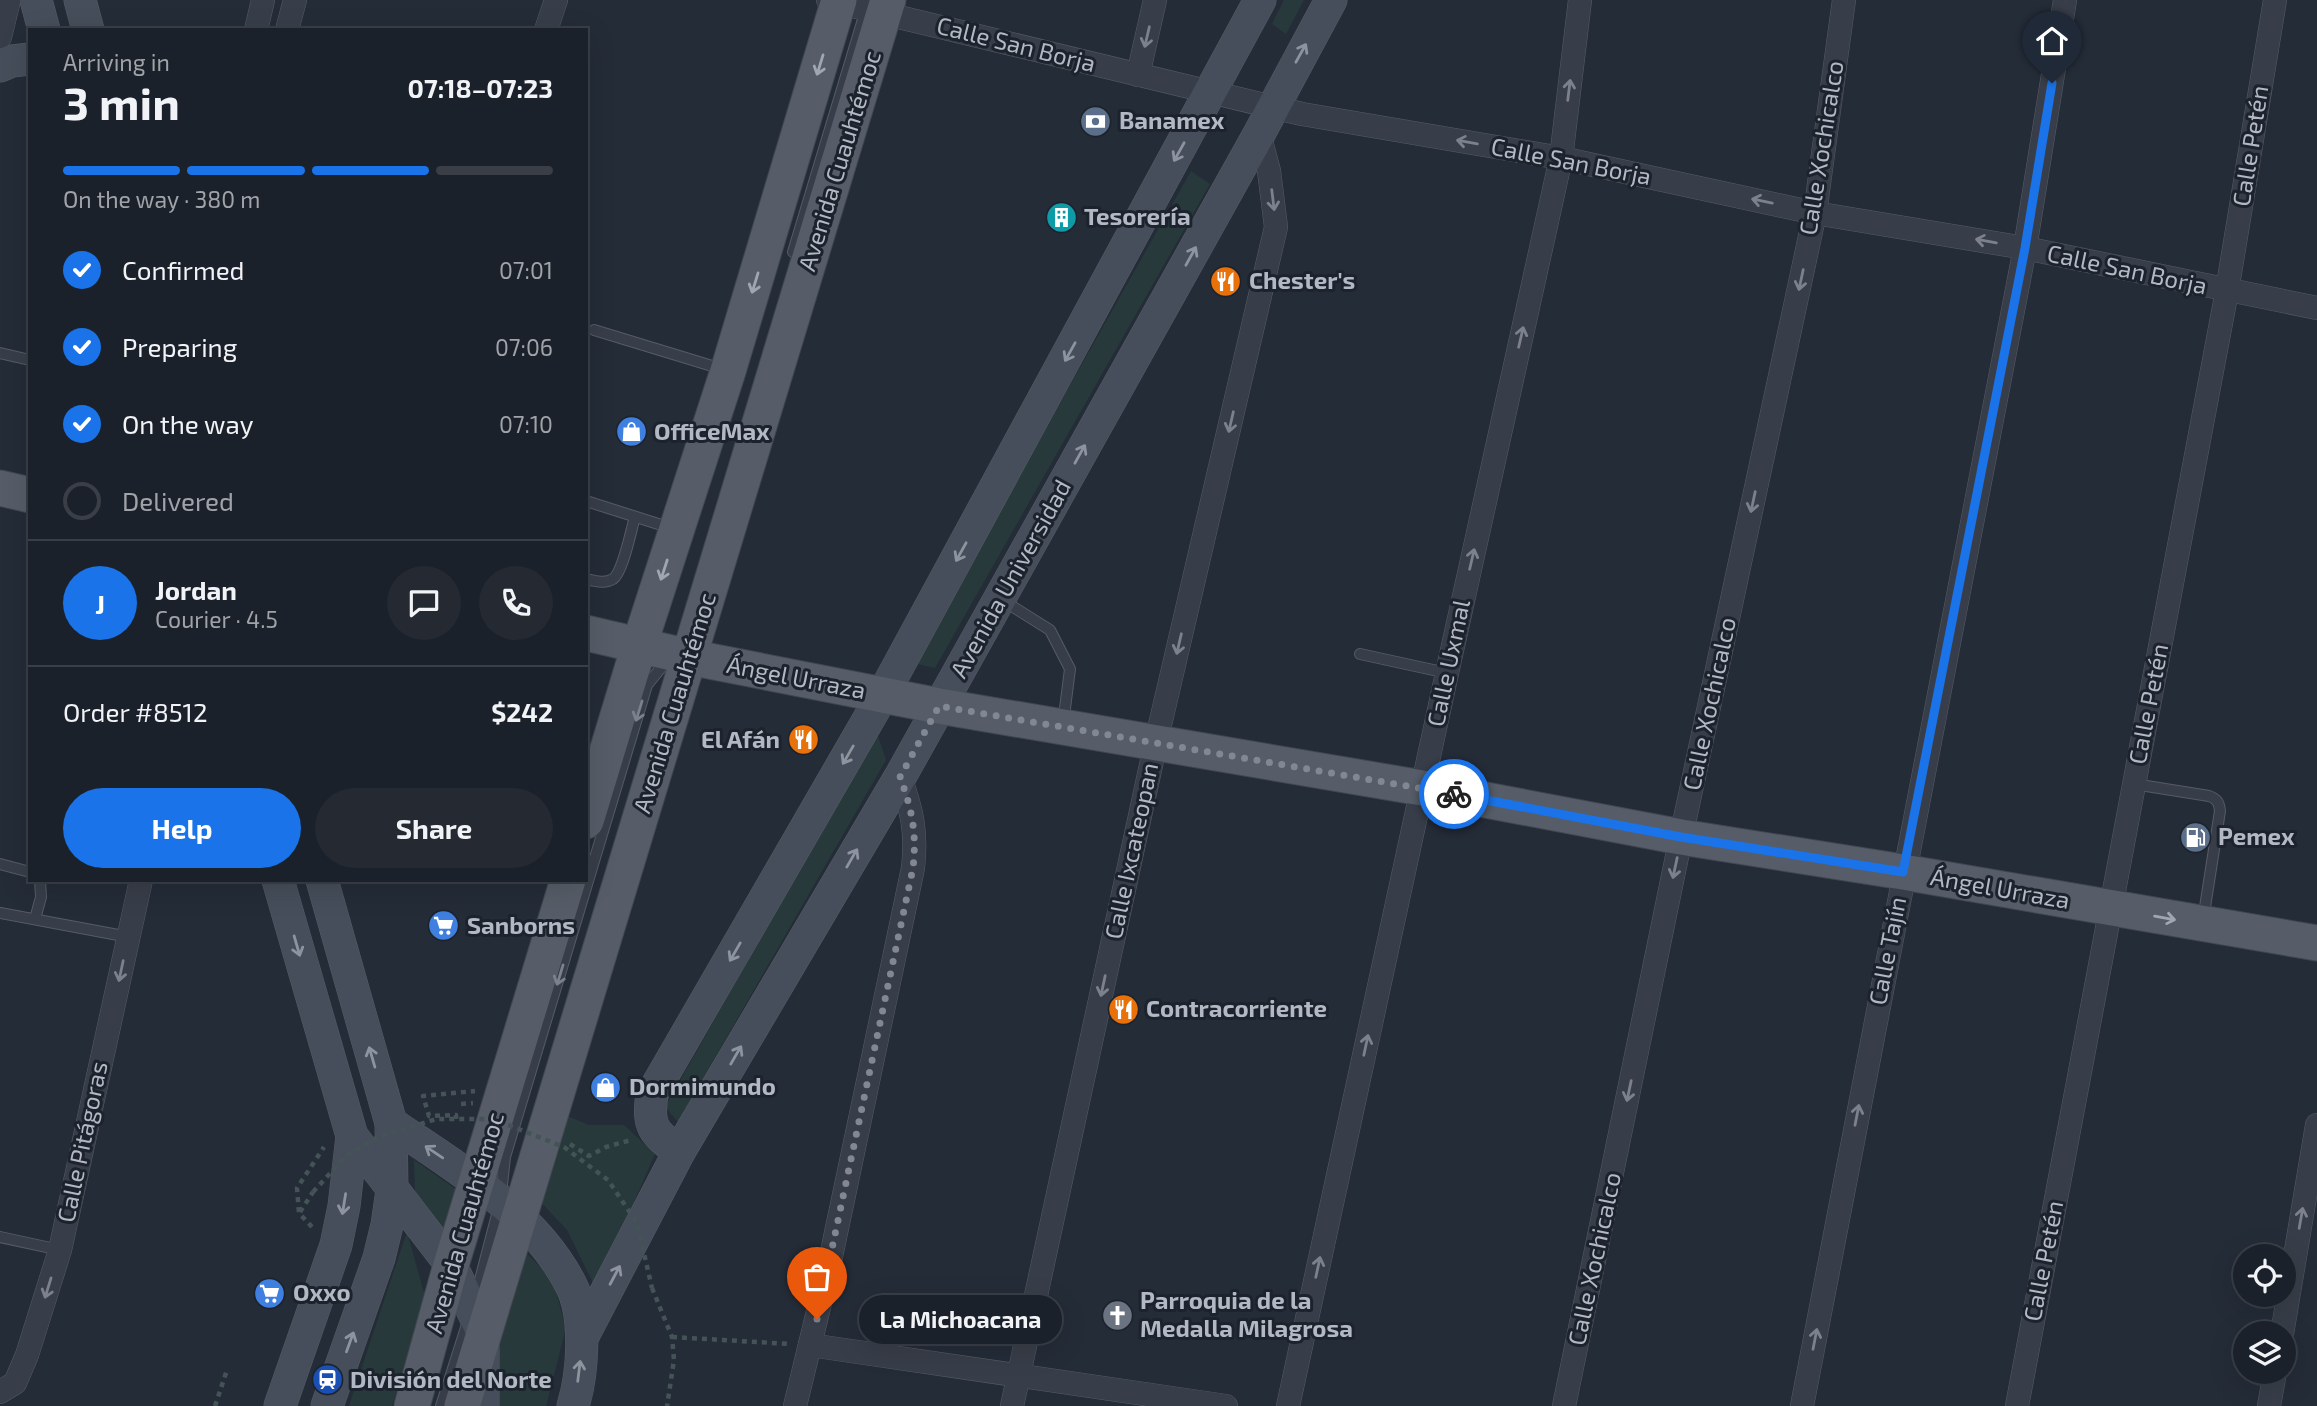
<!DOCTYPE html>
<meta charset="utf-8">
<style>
:root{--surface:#1b212a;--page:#242932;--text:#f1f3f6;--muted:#a0a3a8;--line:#393e47;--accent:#1a73e8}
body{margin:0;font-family:"Exo 2",sans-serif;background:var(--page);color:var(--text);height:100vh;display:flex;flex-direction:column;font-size:26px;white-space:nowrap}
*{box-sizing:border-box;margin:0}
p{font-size:23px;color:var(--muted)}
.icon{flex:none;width:38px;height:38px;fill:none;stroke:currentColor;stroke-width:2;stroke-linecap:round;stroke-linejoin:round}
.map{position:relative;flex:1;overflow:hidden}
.sheet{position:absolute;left:28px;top:28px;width:560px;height:854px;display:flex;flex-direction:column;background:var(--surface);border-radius:0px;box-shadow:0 7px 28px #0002,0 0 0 2px var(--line)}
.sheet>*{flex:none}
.controls{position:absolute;left:2233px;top:1244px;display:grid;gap:14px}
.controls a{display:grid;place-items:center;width:63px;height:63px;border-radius:50%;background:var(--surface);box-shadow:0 7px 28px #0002,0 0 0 2px var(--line);font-size:35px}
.pin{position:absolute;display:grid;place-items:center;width:60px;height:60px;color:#fff;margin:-72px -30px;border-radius:50% 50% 50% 0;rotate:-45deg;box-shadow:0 0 7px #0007}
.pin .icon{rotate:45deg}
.courier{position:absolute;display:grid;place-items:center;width:70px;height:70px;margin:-35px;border:5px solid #1a73e8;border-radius:50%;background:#fff;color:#222;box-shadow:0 2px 9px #0007}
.bubble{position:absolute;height:49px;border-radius:24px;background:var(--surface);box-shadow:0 7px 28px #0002,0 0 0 2px var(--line);font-size:23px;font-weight:700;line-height:49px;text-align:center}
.overview em{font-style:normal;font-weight:700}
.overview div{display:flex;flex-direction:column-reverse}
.overview{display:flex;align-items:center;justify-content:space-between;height:119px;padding:0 35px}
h1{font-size:46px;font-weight:700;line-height:52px}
.bar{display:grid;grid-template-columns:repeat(4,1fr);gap:10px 7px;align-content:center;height:84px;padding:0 35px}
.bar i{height:9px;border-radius:5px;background:var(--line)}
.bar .selected{background:var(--accent)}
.bar p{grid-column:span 4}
.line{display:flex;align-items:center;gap:18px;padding:0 35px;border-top:2px solid var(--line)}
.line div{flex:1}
.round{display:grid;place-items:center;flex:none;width:74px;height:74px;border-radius:37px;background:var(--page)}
ol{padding:0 35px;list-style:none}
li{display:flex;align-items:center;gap:21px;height:77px}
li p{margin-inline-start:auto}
li .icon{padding:7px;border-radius:50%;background:var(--accent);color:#fff;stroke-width:4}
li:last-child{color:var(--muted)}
li i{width:38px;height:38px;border:4px solid var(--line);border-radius:50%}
.action{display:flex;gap:14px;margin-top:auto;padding:14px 35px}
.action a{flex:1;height:80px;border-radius:42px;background:var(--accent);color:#fff;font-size:28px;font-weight:700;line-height:80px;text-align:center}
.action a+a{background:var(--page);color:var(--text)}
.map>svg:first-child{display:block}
.green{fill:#27393a}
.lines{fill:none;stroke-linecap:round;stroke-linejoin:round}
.service-casing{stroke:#565c66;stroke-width:12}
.minor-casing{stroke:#565c66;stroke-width:24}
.secondary-casing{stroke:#565c66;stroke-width:33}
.primary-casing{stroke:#414751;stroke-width:37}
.path{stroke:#445456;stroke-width:4.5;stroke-dasharray:5 5;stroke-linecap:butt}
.service{stroke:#383e49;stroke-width:10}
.minor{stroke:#383e49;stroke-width:23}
.secondary{stroke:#464e5b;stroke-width:32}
.primary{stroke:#565d68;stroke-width:35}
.path-bridge{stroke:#445456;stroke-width:4.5;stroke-dasharray:5 5;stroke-linecap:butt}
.oneway{stroke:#7c828d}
.oneway2{stroke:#8d949f}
.oneway3{stroke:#a0a7b2}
.done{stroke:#818893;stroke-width:7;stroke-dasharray:0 12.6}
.route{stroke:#1a73e8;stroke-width:9}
.labels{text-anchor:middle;stroke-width:6;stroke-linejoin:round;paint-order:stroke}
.street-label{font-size:24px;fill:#b3b9c4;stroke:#1d232d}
.poi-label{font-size:24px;font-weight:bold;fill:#b3b9c4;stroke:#1d232d;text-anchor:start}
</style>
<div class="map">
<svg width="2317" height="1406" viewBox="0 0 2317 1406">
<rect width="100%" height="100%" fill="#242c38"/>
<g class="green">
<polygon points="1284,0 1304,0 1286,34 1272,24"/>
<polygon points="1191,171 1210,184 935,668 913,663"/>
<polygon points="877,733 886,760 678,1122 665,1107"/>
<polygon points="565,1115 589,1125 624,1125 655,1154 596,1289 567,1230 537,1198"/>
<polygon points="414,1160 460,1192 445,1233 415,1193"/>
<polygon points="407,1232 425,1296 392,1406 349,1406"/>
<polygon points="520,1247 552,1278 566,1328 546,1406 497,1406 495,1322"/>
</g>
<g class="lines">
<defs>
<g id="service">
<polyline points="793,252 867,6"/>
<polyline points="594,330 722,369"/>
<polyline points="0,353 30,360"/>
<polyline points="586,501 674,529"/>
<path d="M 586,579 C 595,581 605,584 613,579 C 623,572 631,530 635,517"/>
<polyline points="1002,600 1050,630 1070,669 1063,724"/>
<polyline points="1360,654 1447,673"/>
<path d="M 2134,784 L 2209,796 C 2217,799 2219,802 2220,811 L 2203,920"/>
<polyline points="0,864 30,872"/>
<polyline points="0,913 129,937"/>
<polyline points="35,919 41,897 40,880"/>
<polyline points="0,1237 60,1250"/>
<polyline points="475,1299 500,1203 505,1157 647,685 669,658"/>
<polyline points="441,1406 469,1318"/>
</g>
<g id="minor">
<polyline points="828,0 1302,114 1561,158 1815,213 2025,248 2317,308"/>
<polyline points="256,30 263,0"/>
<polyline points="287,30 295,0"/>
<polyline points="546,30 556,0"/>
<polyline points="0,37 9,0"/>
<polyline points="1138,75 1155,0"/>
<polyline points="2282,1334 2317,1125"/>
<polyline points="810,1345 1226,1406"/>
<polyline points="0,1392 15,1383 27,1355 60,1250 141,880"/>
<path d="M 795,1406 L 829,1266 L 913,868 C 917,832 912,810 900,777"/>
<polyline points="1012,1406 1156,742 1276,227 1269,171 1259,134"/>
<polyline points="1288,1406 1447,673 1561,158 1580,0"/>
<polyline points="1564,1406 1681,837 1815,213 1844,0"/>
<polyline points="1802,1406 2025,248 2065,0"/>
<polyline points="2017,1406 2227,291 2275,0"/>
<polyline points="2269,1406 2275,1372"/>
</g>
<g id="secondary">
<polyline points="36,0 44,30"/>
<polyline points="80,0 88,30"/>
<polyline points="0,66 12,61 30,59"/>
<polyline points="278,880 352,1136 451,1265 483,1333 483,1406"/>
<polyline points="322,880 391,1123 392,1190 387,1225 379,1258 327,1406"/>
<path d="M 391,1123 C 455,1167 535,1213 571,1285 C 587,1317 583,1373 573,1406"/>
<path d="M 679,1152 C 654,1132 647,1128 652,1094 L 882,696 L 1260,0"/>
<polyline points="583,1336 679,1152 900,777 1259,134 1331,0"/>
<polyline points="280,1406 336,1245 344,1206 352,1136"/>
</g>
<g id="primary">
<polyline points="0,488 30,495"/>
<polyline points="586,633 689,657 939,706 1422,788 1681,837 1903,872 2317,943"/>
<polyline points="586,821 639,646 728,371 839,0"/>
<polyline points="412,1406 451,1265 568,880"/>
<polyline points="462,1406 888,0"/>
</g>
</defs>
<use href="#service" class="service-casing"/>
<use href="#minor" class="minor-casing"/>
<use href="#secondary" class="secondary-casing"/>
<use href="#primary" class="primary-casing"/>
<g class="path">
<polyline points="461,1104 473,1103"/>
<polyline points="456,1119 456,1115 429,1116 423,1096 475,1091"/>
<polyline points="570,1144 589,1156 606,1147 631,1140"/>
<polyline points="300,1212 313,1192"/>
<polyline points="312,1227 299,1213 297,1188 324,1147"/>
<polyline points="652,1288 672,1337 674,1360 667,1406"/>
<polyline points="672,1337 790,1344"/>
<polyline points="215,1406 227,1370"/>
</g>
<use href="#service" class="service"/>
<use href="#minor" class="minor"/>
<use href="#secondary" class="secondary"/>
<use href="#primary" class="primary"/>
<polyline class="path-bridge" points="313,1192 346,1156 376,1138 436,1119 493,1119 564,1147 608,1180 637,1223 652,1288"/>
</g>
<defs><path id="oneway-shaft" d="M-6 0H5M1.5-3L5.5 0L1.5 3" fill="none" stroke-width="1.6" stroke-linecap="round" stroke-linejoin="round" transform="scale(1.75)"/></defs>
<g class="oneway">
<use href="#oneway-shaft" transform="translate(1147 37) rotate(103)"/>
<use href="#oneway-shaft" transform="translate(1569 90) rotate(-83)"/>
<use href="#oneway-shaft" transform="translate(1467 142) rotate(-170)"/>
<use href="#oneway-shaft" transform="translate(1273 200) rotate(83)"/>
<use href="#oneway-shaft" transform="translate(1762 201) rotate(-168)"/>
<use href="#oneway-shaft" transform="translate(1986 241) rotate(-170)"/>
<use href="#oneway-shaft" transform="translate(1801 280) rotate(102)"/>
<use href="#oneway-shaft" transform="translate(1521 337) rotate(-77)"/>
<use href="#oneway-shaft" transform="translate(1231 422) rotate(103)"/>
<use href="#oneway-shaft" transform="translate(1753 502) rotate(102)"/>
<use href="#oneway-shaft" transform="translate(1472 559) rotate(-77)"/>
<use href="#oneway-shaft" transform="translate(1179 644) rotate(103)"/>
<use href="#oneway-shaft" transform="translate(639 711) rotate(107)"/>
<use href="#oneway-shaft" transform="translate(1675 868) rotate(102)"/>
<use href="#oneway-shaft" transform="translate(121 971) rotate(102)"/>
<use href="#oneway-shaft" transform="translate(560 975) rotate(107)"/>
<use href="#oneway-shaft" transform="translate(1103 986) rotate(102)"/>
<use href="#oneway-shaft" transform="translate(1366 1045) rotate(-78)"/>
<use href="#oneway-shaft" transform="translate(1629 1091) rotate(102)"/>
<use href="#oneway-shaft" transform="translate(1857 1115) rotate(-79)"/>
<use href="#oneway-shaft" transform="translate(2301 1218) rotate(-80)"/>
<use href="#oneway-shaft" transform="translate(1318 1267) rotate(-78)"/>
<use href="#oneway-shaft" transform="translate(48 1288) rotate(107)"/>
<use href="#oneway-shaft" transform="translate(1815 1339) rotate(-79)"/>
</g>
<g class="oneway2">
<use href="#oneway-shaft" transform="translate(1301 53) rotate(-61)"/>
<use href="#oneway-shaft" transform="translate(1179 152) rotate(119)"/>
<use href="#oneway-shaft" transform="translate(1191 256) rotate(-61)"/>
<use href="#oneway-shaft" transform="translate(1070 352) rotate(119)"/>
<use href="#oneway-shaft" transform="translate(1080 454) rotate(-61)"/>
<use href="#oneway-shaft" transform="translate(961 552) rotate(119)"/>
<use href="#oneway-shaft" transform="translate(848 755) rotate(120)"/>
<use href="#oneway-shaft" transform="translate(852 858) rotate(-60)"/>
<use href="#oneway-shaft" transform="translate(297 946) rotate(74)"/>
<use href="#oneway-shaft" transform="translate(735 952) rotate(120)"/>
<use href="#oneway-shaft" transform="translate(736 1055) rotate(-60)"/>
<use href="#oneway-shaft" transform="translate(372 1057) rotate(-106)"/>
<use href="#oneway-shaft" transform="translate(434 1152) rotate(-146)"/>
<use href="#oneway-shaft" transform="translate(344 1204) rotate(99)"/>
<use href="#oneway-shaft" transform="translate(615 1275) rotate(-62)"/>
<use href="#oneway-shaft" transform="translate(350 1342) rotate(-70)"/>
<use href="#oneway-shaft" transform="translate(579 1371) rotate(-83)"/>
</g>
<g class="oneway3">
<use href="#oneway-shaft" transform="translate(820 65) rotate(107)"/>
<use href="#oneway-shaft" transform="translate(755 283) rotate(107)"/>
<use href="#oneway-shaft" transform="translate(664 570) rotate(108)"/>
<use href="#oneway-shaft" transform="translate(2165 918) rotate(10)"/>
</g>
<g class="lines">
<path class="done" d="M 817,1319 L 913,868 C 917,832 912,810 900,777 L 939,706 L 1454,794"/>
<polyline class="route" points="1454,794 1681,837 1903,872 2025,248 2052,83"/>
</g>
<defs>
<symbol id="bank-disc" viewBox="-11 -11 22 22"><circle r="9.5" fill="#5c6f8a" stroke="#1d232d"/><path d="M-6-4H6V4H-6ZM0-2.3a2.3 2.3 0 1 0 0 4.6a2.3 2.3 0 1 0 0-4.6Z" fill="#fff"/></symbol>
<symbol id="building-disc" viewBox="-11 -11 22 22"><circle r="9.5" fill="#0f9aa8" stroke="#1d232d"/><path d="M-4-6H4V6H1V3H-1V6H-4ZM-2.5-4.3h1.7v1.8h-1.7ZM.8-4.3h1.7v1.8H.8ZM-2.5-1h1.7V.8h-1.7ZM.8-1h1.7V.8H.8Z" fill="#fff"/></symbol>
<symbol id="restaurant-disc" viewBox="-11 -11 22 22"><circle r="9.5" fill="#e8710a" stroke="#1d232d"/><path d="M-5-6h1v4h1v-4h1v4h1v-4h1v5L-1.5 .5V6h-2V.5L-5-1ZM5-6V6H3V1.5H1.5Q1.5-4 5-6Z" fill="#fff"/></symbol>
<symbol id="shop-disc" viewBox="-11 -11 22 22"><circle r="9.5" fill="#3f7fe0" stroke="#1d232d"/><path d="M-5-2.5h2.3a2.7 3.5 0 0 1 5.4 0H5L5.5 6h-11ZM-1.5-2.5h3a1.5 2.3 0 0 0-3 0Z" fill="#fff"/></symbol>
<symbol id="fuel-disc" viewBox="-11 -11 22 22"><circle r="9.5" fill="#5c6f8a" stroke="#1d232d"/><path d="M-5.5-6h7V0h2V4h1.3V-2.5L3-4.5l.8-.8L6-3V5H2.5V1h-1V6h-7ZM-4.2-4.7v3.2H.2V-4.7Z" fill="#fff"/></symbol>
<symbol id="supermarket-disc" viewBox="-11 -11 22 22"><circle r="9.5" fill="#3f7fe0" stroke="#1d232d"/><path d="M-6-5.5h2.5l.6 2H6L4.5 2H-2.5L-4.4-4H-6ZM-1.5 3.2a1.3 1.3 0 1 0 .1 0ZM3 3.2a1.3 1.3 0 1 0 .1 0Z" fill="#fff"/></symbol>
<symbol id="church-disc" viewBox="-11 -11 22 22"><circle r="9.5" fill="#6b7280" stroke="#1d232d"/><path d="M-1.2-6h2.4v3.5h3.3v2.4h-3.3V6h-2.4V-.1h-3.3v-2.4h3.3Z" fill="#fff"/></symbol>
<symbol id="station-disc" viewBox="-11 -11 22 22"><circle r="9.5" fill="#1a4fb4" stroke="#1d232d"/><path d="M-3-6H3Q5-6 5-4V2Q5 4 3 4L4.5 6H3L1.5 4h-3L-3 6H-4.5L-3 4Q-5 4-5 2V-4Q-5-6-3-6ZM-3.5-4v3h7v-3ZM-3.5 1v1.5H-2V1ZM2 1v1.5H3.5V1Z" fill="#fff"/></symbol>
</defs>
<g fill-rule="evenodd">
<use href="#bank-disc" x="1078" y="104" width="35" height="35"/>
<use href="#building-disc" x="1044" y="200" width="35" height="35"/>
<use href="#restaurant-disc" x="1208" y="264" width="35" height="35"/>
<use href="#shop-disc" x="614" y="414" width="35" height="35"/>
<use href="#restaurant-disc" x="786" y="722" width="35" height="35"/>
<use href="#fuel-disc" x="2178" y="820" width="35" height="35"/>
<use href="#supermarket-disc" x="426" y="908" width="35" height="35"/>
<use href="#restaurant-disc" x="1106" y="992" width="35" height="35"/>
<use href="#shop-disc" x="588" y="1070" width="35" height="35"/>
<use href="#supermarket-disc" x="252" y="1276" width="35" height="35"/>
<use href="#church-disc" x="1100" y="1298" width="35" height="35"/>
<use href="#station-disc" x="310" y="1362" width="35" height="35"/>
</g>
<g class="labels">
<g class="street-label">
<text transform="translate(1016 45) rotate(14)" y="8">Calle San Borja</text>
<text transform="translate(2251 146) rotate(-81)" y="8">Calle Petén</text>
<text transform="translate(1822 148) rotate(-81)" y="8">Calle Xochicalco</text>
<text transform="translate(840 161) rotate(-73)" y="8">Avenida Cuauhtémoc</text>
<text transform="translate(1571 162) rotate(11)" y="8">Calle San Borja</text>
<text transform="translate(2127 270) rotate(12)" y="8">Calle San Borja</text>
<text transform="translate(1011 579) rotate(-61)" y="8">Avenida Universidad</text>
<text transform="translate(1449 663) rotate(-78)" y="8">Calle Uxmal</text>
<text transform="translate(796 678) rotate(11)" y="8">Ángel Urraza</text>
<text transform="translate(675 703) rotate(-73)" y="8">Avenida Cuauhtémoc</text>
<text transform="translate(1710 704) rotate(-78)" y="8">Calle Xochicalco</text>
<text transform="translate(2149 704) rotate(-79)" y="8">Calle Petén</text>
<text transform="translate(1132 851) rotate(-78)" y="8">Calle Ixcateopan</text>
<text transform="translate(2000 889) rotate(10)" y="8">Ángel Urraza</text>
<text transform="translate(1888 951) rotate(-79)" y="8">Calle Tajín</text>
<text transform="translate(83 1142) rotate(-78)" y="8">Calle Pitágoras</text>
<text transform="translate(465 1223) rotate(-74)" y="8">Avenida Cuauhtémoc</text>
<text transform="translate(1595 1259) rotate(-78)" y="8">Calle Xochicalco</text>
<text transform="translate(2044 1261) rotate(-79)" y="8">Calle Petén</text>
</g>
<g class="poi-label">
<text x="1119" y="129">Banamex</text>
<text x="1084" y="225">Tesorería</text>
<text x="1249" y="289">Chester's</text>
<text x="654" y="440">OfficeMax</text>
<text x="780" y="748" text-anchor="end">El Afán</text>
<text x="2218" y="845">Pemex</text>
<text x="467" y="934">Sanborns</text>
<text x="1146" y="1017">Contracorriente</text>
<text x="629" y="1095">Dormimundo</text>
<text x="293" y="1301">Oxxo</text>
<text x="1140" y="1309">Parroquia de la<tspan x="1140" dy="28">Medalla Milagrosa</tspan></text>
<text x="350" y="1388">División del Norte</text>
</g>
</g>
</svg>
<div class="controls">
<a><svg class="icon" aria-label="locate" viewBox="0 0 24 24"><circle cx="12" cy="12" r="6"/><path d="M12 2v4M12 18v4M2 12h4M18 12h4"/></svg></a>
<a><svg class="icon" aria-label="layers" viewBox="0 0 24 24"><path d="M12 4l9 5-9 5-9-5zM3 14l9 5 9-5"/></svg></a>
</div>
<div class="pin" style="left:817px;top:1319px;background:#ea580c"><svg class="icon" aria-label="bag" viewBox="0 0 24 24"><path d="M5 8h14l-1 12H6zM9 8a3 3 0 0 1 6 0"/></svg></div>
<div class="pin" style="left:2052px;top:83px;background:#1f2937"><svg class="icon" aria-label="home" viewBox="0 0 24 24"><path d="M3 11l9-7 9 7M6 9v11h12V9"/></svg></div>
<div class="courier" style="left:1454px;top:794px"><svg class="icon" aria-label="bike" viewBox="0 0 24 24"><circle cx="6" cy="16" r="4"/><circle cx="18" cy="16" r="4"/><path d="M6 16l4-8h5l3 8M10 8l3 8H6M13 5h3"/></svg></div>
<div class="bubble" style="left:859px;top:1295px;width:203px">La Michoacana</div>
<section class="sheet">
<div class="overview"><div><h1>3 min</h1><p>Arriving in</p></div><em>07:18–07:23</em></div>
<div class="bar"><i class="selected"></i><i class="selected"></i><i class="selected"></i><i></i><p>On the way · 380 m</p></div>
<ol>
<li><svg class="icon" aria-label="check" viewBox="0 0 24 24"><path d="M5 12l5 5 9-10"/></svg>Confirmed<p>07:01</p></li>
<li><svg class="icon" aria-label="check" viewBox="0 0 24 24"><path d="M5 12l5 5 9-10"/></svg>Preparing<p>07:06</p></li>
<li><svg class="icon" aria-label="check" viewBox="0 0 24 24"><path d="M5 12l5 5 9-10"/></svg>On the way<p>07:10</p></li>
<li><i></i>Delivered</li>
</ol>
<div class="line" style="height:126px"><b class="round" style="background:var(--accent);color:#fff">J</b><div><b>Jordan</b><p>Courier · 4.5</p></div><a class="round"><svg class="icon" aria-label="chat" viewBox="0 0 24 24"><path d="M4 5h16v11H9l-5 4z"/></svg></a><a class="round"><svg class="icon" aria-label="phone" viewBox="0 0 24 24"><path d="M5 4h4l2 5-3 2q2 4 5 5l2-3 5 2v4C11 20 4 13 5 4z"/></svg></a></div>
<div class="line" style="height:91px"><div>Order #8512</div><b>$242</b></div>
<div class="action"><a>Help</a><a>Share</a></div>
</section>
</div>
